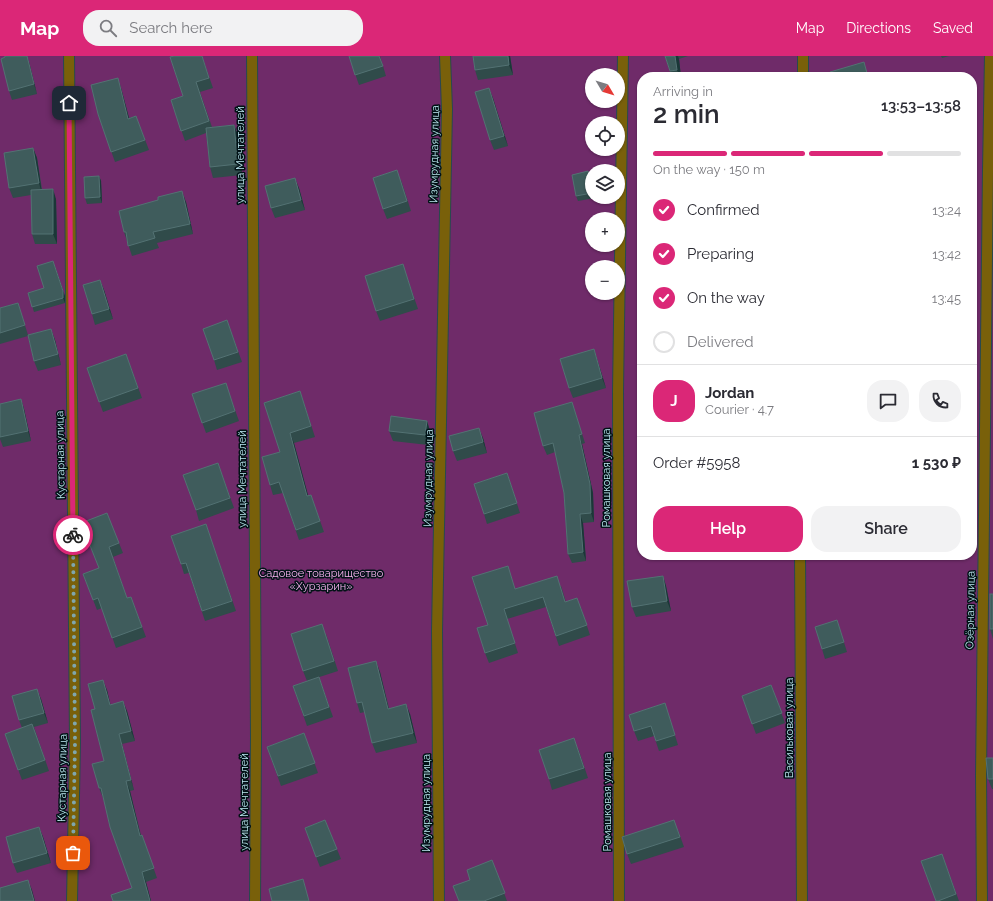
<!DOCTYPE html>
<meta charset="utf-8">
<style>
:root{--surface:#fff;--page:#f2f2f3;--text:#2b2b33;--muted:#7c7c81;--line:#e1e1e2;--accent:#db2777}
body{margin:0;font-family:Raleway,sans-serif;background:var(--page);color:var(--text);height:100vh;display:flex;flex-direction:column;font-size:15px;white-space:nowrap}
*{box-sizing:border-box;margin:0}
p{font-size:13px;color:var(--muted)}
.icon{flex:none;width:22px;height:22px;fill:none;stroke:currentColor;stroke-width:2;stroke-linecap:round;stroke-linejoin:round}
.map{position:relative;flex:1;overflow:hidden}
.drawer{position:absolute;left:637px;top:16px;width:340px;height:488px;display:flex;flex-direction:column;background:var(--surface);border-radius:16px;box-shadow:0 1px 3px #0004}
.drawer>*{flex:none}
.needle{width:26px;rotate:128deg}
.tools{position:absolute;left:585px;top:12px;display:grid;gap:8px}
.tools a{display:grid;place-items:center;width:40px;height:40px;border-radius:50%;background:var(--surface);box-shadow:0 1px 3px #0004;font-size:20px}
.pin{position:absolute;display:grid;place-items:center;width:34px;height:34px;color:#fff;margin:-17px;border-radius:8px;box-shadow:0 2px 6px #0006}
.courier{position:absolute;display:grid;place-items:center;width:40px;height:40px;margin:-20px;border:3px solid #db2777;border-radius:50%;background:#fff;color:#222;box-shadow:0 1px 5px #0007}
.headline em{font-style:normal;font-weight:600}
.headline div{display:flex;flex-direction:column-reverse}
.headline{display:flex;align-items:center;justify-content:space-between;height:68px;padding:0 16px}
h1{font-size:26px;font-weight:600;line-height:30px}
.bar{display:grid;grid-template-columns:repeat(4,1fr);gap:6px 4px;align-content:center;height:48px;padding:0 16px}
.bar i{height:5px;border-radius:3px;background:var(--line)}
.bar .on{background:var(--accent)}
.bar p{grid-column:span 4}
.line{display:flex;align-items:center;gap:10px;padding:0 16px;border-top:1px solid var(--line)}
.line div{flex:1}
.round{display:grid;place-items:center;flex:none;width:42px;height:42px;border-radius:16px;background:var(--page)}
ol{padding:0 16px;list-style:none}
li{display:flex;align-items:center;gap:12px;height:44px}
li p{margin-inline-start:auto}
li .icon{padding:4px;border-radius:50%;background:var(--accent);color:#fff;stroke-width:4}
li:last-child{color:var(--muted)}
li i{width:22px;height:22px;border:2px solid var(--line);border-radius:50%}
.button{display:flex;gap:8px;margin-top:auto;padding:8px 16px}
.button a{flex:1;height:46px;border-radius:16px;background:var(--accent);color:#fff;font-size:16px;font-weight:600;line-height:46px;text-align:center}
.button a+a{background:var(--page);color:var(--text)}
header{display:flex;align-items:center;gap:24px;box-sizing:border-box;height:56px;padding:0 20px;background:var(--accent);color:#fff}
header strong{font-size:19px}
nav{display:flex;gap:22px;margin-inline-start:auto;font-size:14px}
.search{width:280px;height:36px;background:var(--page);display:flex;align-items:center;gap:10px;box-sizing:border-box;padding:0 14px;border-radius:16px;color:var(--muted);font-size:15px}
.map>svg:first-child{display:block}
.green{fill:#6f2b69;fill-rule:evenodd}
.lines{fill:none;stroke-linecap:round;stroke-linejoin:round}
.minor-casing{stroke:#28494f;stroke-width:12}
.minor{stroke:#79600a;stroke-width:10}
.wall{fill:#304b4a}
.shaded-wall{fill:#1b3738}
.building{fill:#3f5c5c;stroke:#537273}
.done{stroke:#7fa6ad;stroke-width:4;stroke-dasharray:0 7.2}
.route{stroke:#db2777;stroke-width:5}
.labels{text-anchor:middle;stroke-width:3;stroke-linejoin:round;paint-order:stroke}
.street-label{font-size:11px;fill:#bde8f1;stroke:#011216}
.park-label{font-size:11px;fill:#f7b0ee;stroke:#011216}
</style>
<header>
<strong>Map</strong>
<div class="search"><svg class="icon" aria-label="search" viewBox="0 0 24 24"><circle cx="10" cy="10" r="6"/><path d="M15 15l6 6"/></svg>Search here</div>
<nav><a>Map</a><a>Directions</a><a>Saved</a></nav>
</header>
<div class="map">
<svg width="993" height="845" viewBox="0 0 993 845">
<rect width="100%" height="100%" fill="#0c2b30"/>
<path class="green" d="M 0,0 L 993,0 L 993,845 L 0,845 ZM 592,19 L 618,19 L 618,45 L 592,45 ZM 642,21 L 972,21 L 972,499 L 642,499 ZM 592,67 L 618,67 L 618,93 L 592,93 ZM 592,115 L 618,115 L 618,141 L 592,141 ZM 592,163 L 618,163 L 618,189 L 592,189 ZM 592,211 L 618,211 L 618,237 L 592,237 Z"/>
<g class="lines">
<defs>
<g id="minor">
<polyline points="69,0 75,686 72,845"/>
<polyline points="252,0 256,681 255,845"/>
<polyline points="803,21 803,0"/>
<polyline points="800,499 802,845"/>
<polyline points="439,845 437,575 447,53 445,0"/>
<polyline points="619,845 618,335 623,0"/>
<polyline points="982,845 981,720 988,114 990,0"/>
</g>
</defs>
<use href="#minor" class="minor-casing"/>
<use href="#minor" class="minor"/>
</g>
<g class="wall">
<polygon points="202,0 213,32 200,36 212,71 234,69 238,79 242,119 213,122 210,111 206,77 185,85 171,44 183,40"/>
<polygon points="349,0 380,0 386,20 359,29"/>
<polygon points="473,0 510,0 513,19 478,24 475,14"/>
<polygon points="665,0 688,0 679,3 681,21 672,21"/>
<polygon points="941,0 949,0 942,2"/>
<polygon points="29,6 37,38 12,44 9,35"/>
<polygon points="121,32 129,62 136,60 149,94 115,106 98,58"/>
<polygon points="489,32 508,90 494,94 490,84"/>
<polygon points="33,92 37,102 42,133 56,143 57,188 35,188 32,178 31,139 13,142 9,132"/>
<polygon points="588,115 592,130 592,141 595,141 595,142 578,145 576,140"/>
<polygon points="99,120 101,125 102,147 87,148 85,142"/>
<polygon points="401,124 411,155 387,163 383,153"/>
<polygon points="299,132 305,154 275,162 271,152"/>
<polygon points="186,146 193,178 157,187 159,192 132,200 124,176"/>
<polygon points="406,218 418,253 380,265 376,255"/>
<polygon points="100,224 104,234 113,263 95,269 92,258"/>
<polygon points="28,237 65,240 65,247 34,256"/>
<polygon points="18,247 28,279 51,273 55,284 61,309 38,315 34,305 28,280 0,288 0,252"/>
<polygon points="227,264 242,306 217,314 214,304"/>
<polygon points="594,293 606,332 573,342 569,332"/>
<polygon points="126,298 142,342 103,356 87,312"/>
<polygon points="300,335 315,381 294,387 308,440 311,439 324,476 299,484 283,437 273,439 270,429"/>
<polygon points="229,337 239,365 206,377 192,338"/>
<polygon points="21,343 24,353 31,385 3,391 0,383 0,348"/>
<polygon points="572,346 585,387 582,388 593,437 594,466 583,467 586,505 572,507 568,498 564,437 555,396 547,399 543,390"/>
<polygon points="427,365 430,375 428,389 393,385 389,375"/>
<polygon points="483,382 487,397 457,405 453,395"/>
<polygon points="218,407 234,452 199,465 196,454"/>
<polygon points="507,417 520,457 487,468 484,458"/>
<polygon points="81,467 119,487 123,497 113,501 127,542 131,541 146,581 116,592 102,552 97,554 83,518 99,512"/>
<polygon points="206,468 236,555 205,565 189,517 184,518 181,508"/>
<polygon points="663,520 666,530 671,555 636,561 632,551"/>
<polygon points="561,530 566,546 581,552 590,579 559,590 546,551 507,563 518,597 489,607 485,597 488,569 516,532"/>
<polygon points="993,538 993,583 990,573"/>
<polygon points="837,564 847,596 825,603 822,593"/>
<polygon points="326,578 338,615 307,625 303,615"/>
<polygon points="380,616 389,652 410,658 417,687 376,697 372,687 365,656 360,657 357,647"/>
<polygon points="319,621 333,661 307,670 293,630"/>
<polygon points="771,629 785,667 756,678 742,640"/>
<polygon points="107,634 110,648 127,655 135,685 122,688 134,734 130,735 141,779 142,779 157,822 146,826 151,845 113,845 132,832 103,742 99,732 104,705 95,653"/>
<polygon points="41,643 48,667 34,671 49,715 22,724 5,678 22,672 19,664"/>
<polygon points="668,657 678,689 659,695 654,680 638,685 634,675"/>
<polygon points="304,677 318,717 281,730 267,691"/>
<polygon points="578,692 588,722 552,734 549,723"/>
<polygon points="993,702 993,733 992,733 988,723"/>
<polygon points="325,764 341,803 320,811 305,772"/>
<polygon points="39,771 43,781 51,807 17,817 13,807"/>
<polygon points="678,774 684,791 631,808 627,798"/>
<polygon points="942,798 959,845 936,845"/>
<polygon points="492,804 507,845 459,845 470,824"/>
</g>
<g class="shaded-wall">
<polygon points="27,0 29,6 37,38 34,28"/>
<polygon points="508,0 510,0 513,19 509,9"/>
<polygon points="675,0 678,0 679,3 681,21 680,21 677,14"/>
<polygon points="118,22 121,32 132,73 128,63"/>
<polygon points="489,32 493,42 508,90 504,80"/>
<polygon points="234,69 238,79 242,119 238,108"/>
<polygon points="33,92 37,102 42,138 39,127"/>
<polygon points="99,120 101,125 102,147 100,141"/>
<polygon points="295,122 299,132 305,154 301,144"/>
<polygon points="53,133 56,143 57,188 53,178"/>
<polygon points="182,135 186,146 193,178 190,168"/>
<polygon points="55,210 65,240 65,247 63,242"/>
<polygon points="100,224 104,234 113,263 109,253"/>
<polygon points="51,273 55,284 61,309 58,298"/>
<polygon points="594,293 597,303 606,332 602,322"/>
<polygon points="21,343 24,353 31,385 28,375"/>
<polygon points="427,365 430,375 428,389 425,379"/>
<polygon points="479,372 483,382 487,397 483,386"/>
<polygon points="290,377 294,387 311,450 307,440"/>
<polygon points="579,379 582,388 593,437 594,466 591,457"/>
<polygon points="580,458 583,467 586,505 583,496"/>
<polygon points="663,520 666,530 671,555 667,545"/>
<polygon points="376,605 380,616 391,663 388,653"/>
<polygon points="103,624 107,634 113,659 110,649"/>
<polygon points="37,633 41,643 48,667 44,657"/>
<polygon points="123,645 127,655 135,685 131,675"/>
<polygon points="406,648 410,658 417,687 413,677"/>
<polygon points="119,678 122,688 134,734 131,724"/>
<polygon points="126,725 130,735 143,790 140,780"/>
<polygon points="39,771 43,781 51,807 47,797"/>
<polygon points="142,816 146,826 151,845 150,845"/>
<polygon points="28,824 32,834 35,845 34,845"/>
</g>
<g class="building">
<polygon points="5,0 27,0 34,28 9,35 1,3 5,1"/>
<polygon points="174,0 202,0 209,22 196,26 209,65 181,75 171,44 183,40 170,1"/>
<polygon points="349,0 379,0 383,10 355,19"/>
<polygon points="473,0 508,0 509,9 475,14"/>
<polygon points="665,0 675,0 677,14 670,15"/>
<polygon points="864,6 868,21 832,21 830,16"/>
<polygon points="118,22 128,63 136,60 145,84 111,96 98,58 91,29"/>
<polygon points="489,32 504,80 490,84 475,36"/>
<polygon points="234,69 238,108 210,111 206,72"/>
<polygon points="33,92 39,127 9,132 4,97"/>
<polygon points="397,114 407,145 383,153 373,122"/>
<polygon points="588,115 592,133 592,137 576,140 572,119"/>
<polygon points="99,120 100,141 85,142 84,121"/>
<polygon points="295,122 301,144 271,152 265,130"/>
<polygon points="53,133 53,178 32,178 31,134"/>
<polygon points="182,135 190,168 153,176 155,182 128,190 126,176 124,176 119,155 158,144 158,141"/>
<polygon points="53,205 63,235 63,242 32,251 28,237 44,232 37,210"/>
<polygon points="403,208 414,243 376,255 365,220"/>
<polygon points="100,224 109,253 92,258 83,229"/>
<polygon points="18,247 25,269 0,277 0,252"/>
<polygon points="227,264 238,296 214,304 203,273"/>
<polygon points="51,273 58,298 34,305 28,279"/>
<polygon points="594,293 602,322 569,332 560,303"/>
<polygon points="126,298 138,332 99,346 87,312"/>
<polygon points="226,327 235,355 202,367 192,338"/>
<polygon points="300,335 311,370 290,377 307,440 311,439 320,465 296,474 279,426 270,429 262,401 280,396 264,347"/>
<polygon points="21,343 28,375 0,381 0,348"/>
<polygon points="572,346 582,378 579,379 590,428 591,457 580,458 583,496 568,498 564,437 553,387 543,390 534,357"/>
<polygon points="391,360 427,365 425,379 389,375"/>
<polygon points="479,372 483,386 453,395 449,380"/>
<polygon points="218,407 230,442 196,454 183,419"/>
<polygon points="507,417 517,447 484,458 474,428"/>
<polygon points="107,457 119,487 109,491 127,542 131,541 142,571 112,582 98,542 93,544 83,518 99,512 81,467"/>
<polygon points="206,468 232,545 202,555 186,507 181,508 171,480"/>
<polygon points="508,510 515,533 557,520 565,546 577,542 587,569 556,580 543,541 504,553 515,587 485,597 477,572 488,569 472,521"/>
<polygon points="663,520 667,545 632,551 627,525"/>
<rect x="990" y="538" width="3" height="35"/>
<polygon points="837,564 844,586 822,593 815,571"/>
<polygon points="322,568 334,605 303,615 291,578"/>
<polygon points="376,605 388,653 406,648 413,677 372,687 362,646 357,647 348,612"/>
<polygon points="319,621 329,651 304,660 293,630"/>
<polygon points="103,624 110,649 123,645 131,675 119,678 131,724 126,725 140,780 142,779 154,812 142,816 150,845 113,845 111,839 132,832 110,771 101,732 99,732 92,708 104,705 91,654 95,653 88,628"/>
<polygon points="771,629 782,657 752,668 742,640"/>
<polygon points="37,633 44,657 19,664 12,640"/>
<polygon points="665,647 675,679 656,685 651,670 634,675 629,659"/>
<polygon points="32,668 45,704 18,714 5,678"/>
<polygon points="304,677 315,707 278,720 267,691"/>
<polygon points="574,682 584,712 549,723 539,694"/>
<polygon points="986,702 993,702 993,723 988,723"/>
<polygon points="325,764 337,793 316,801 305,772"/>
<polygon points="674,764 680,781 627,798 622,781"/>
<polygon points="39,771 47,797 13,807 6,781"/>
<polygon points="942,798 956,838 938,845 936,845 921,805"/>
<polygon points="492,804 505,837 484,845 459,845 453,830 470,824 467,814"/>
<polygon points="303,823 309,845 272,845 269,833"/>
<polygon points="28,824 34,845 0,845 0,832"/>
</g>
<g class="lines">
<polyline class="done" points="73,797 75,686 73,479"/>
<polyline class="route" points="69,47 73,479"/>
</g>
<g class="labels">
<g class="street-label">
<text transform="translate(434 98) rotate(-89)" y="4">Изумрудная улица</text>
<text transform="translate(240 99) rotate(-90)" y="4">улица Мечтателей</text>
<text transform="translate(60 399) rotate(-91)" y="4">Кустарная улица</text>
<text transform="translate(428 422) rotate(-89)" y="4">Изумрудная улица</text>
<text transform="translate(606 422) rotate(-90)" y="4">Ромашковая улица</text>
<text transform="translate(242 423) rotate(-90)" y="4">улица Мечтателей</text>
<text transform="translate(970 554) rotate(-89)" y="4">Озёрная улица</text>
<text transform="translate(789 672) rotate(-90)" y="4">Васильковая улица</text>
<text transform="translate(62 722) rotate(-89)" y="4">Кустарная улица</text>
<text transform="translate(244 746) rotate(-90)" y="4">улица Мечтателей</text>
<text transform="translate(607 746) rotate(-90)" y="4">Ромашковая улица</text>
<text transform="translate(426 747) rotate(-90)" y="4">Изумрудная улица</text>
</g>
<g class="park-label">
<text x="321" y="521">Садовое товарищество<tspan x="321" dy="13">«Хурзарин»</tspan></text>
</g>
</g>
</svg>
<div class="tools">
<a><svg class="needle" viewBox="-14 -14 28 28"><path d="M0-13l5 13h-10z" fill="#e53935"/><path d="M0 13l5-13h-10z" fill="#7c7c81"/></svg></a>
<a><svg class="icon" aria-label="locate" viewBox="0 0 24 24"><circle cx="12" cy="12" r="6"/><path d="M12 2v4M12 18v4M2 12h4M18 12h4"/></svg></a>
<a><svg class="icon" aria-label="layers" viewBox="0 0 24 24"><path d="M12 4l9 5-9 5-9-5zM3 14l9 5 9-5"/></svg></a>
<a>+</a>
<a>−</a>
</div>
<div class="pin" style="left:73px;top:797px;background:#ea580c"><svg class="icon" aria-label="bag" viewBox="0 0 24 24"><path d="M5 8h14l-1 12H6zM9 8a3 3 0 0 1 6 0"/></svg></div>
<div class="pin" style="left:69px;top:47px;background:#1f2937"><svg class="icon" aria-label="home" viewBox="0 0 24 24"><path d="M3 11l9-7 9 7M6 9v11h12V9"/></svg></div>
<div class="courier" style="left:73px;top:479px"><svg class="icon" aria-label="bike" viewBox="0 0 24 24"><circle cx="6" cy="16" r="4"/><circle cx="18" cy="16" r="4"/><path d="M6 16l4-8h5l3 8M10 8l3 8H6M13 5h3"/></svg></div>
<section class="drawer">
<div class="headline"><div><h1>2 min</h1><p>Arriving in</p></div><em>13:53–13:58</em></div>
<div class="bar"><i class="on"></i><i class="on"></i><i class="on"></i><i></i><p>On the way · 150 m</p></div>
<ol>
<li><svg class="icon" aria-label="check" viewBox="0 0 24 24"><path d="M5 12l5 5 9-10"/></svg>Confirmed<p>13:24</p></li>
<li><svg class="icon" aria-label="check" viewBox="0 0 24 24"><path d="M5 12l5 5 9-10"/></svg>Preparing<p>13:42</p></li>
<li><svg class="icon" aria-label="check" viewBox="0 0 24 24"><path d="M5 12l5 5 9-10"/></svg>On the way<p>13:45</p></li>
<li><i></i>Delivered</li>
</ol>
<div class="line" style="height:72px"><b class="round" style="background:var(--accent);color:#fff">J</b><div><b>Jordan</b><p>Courier · 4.7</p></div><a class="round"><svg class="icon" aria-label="chat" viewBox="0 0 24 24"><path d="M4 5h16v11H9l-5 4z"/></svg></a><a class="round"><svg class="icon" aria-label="phone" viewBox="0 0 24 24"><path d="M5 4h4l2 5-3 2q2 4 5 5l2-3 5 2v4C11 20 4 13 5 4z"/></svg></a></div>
<div class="line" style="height:52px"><div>Order #5958</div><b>1 530 ₽</b></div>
<div class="button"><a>Help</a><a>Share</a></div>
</section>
</div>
